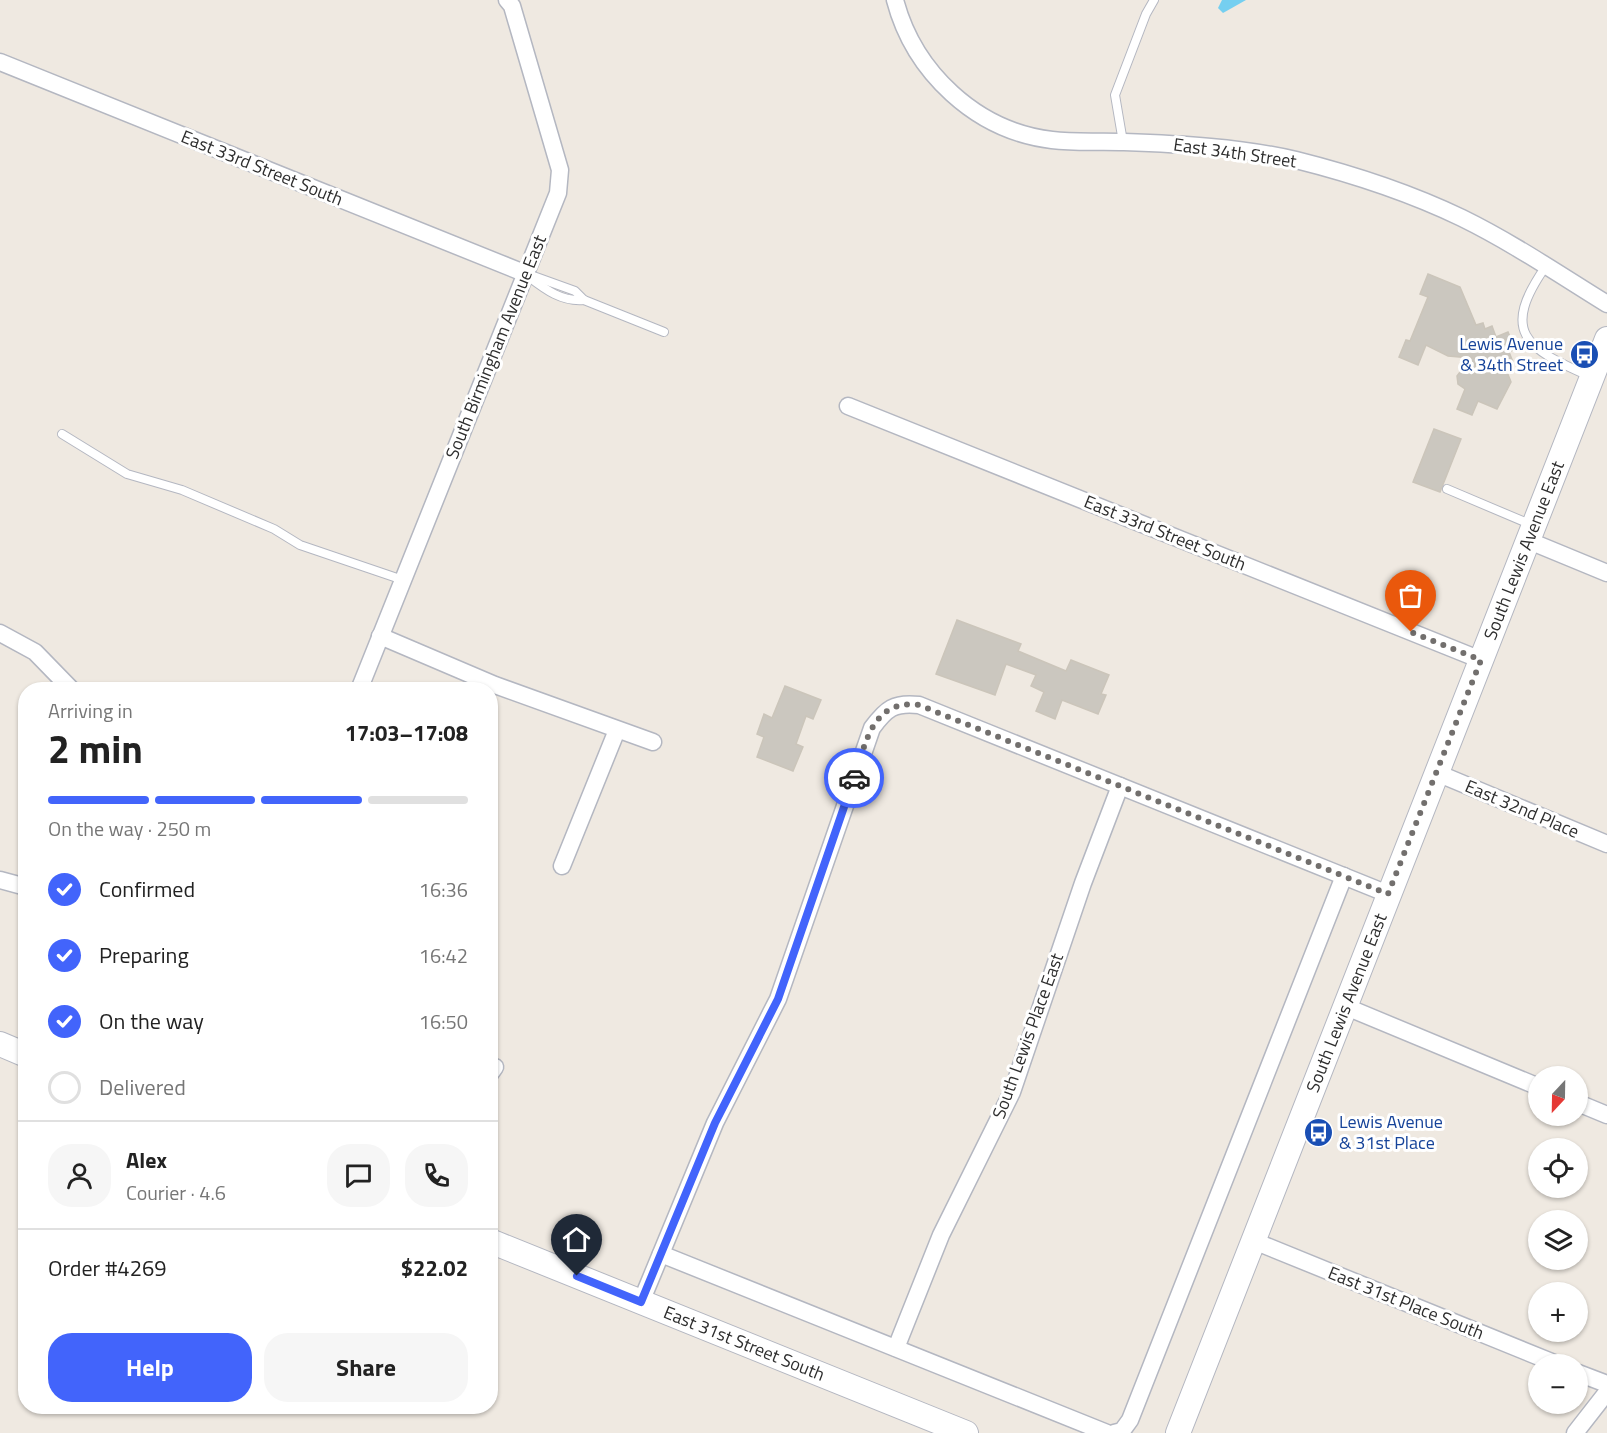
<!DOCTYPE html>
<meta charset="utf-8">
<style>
:root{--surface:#fff;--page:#f6f6f6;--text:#222;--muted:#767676;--line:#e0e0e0;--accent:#4264fb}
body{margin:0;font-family:"Titillium Web",sans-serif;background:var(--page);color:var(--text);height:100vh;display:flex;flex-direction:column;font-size:22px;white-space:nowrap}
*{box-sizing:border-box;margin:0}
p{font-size:20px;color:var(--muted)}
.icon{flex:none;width:33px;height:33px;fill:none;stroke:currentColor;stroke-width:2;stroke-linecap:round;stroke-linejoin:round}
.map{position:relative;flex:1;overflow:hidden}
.side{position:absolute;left:18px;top:682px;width:480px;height:732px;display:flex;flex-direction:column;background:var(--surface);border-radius:24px;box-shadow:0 2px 4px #0004}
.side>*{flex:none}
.needle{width:39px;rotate:202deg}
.buttons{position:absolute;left:1528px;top:1066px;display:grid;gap:12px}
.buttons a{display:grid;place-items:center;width:60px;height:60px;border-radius:50%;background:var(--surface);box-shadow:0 2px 4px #0004;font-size:30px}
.pin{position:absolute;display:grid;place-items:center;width:51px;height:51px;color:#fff;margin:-62px -26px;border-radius:50% 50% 50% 0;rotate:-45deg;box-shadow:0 0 6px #0007}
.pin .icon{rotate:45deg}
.courier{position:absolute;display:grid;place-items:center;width:60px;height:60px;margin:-30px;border:4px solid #4264fb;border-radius:50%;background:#fff;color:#222;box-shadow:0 2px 8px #0007}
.head em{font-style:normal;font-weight:700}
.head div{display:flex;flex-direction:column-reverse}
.head{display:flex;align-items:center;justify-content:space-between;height:102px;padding:0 30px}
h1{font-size:39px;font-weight:700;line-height:45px}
.bar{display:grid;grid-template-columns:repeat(4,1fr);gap:9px 6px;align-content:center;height:72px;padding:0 30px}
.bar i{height:8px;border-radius:4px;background:var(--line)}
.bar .active{background:var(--accent)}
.bar p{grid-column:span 4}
.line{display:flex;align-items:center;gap:15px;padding:0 30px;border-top:2px solid var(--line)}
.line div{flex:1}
.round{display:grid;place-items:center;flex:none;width:63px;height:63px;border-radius:24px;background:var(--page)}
ol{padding:0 30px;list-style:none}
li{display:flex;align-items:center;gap:18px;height:66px}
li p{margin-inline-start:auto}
li .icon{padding:6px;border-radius:50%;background:var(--accent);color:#fff;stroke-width:4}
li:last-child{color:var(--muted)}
li i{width:33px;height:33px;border:3px solid var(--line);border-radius:50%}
.button{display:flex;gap:12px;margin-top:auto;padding:12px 30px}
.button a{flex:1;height:69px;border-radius:24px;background:var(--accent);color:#fff;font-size:24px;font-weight:700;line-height:69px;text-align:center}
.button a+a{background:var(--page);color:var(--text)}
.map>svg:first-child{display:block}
.water{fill:#75cff0}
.building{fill:#cbc7bf;stroke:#cbc5ba;stroke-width:1.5}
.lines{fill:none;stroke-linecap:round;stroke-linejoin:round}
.lane-casing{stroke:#b4b7c1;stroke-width:10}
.street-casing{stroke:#b4b7c1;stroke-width:19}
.secondary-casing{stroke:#b4b7c1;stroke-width:26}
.lane{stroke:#fff;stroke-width:8}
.street{stroke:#fff;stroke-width:16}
.secondary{stroke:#fff;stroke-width:24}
.done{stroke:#726f6d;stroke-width:6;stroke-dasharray:0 10.8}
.route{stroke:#4264fb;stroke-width:8}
.labels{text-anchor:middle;stroke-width:6;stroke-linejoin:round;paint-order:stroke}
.street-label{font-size:18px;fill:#2e2e2e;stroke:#fff}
.transit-label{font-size:18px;fill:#164399;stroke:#fff;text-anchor:end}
</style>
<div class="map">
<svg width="1607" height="1433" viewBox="0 0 1607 1433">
<rect width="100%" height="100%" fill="#efe9e1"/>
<polygon class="water" points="1222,0 1246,0 1223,13 1218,8"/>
<g class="building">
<polygon points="1428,274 1460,287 1476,325 1483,323 1485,329 1492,326 1496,337 1508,332 1515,349 1509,352 1513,362 1505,367 1511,382 1497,409 1478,401 1472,415 1457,409 1465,389 1458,384 1457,376 1471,358 1448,356 1426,345 1418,365 1399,357 1406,340 1410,341 1428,297 1420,294"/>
<polygon points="1434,429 1461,439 1440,492 1413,482"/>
<polygon points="957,620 1021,644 1018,651 1066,671 1071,660 1109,675 1101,694 1106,695 1098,714 1062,700 1055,719 1036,711 1044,692 1031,686 1036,675 1006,664 995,695 936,674"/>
<polygon points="785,686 821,700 813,719 806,716 796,744 803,747 793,771 757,757 764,737 757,734 764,714 772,718"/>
</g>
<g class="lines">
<defs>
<g id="lane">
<polyline points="1123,142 1115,95 1146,14 1154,0"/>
<path d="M 1546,266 C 1500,332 1525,348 1589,376"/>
<polyline points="525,273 575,291 584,300 664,332"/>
<path d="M 529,277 C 546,290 562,302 584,300"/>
<polyline points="62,434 127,474 182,490 274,529 300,545 403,580"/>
<polyline points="1447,489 1532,525"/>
</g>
<g id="street">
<path d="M 895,0 C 914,72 976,131 1052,140 C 1075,143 1100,141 1124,142 C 1181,144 1240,147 1296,160 C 1352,174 1410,193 1462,218 C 1513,243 1560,275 1607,304"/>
<polyline points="0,62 524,273"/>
<polyline points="848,406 1481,660"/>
<polyline points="1527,540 1607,573"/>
<polyline points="0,633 35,652 72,690"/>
<polyline points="380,636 495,685 653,742"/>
<polyline points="359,690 558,193 560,170 512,6 507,0"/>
<polyline points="1437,773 1607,844"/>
<polyline points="562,866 617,730"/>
<polyline points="0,880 26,887"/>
<polyline points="1344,1006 1539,1087"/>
<polyline points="490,1074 495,1067"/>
<polyline points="1578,1103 1607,1115"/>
<polyline points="1254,1241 1559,1365"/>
<polyline points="661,1254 1107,1433"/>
<path d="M 641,1302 L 715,1123 L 778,999 L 872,728 C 886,709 894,702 919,705 L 1388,894"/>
<polyline points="896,1348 941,1235 1012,1092 1083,883 1120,786"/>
<polyline points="1578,1373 1607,1384"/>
<polyline points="1114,1433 1122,1431 1130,1420 1344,876"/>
<polyline points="1575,1433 1607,1392"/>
</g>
<g id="secondary">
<polyline points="0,1044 26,1055"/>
<path id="s1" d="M 490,1241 L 966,1433"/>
<path id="s2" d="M 1178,1433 L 1607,339"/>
</g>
</defs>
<use href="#lane" class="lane-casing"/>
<use href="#street" class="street-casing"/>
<use href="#secondary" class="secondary-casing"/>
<use href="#lane" class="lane"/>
<use href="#street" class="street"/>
<use href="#secondary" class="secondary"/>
</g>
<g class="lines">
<path class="done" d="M 854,778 C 866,743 872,699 919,705 L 1388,894 L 1481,660 L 1411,632"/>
<polyline class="route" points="577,1276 641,1302 715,1123 778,999 854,778"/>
</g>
<defs>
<symbol id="bus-disc" viewBox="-11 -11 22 22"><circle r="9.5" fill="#1a4fb4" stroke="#fff"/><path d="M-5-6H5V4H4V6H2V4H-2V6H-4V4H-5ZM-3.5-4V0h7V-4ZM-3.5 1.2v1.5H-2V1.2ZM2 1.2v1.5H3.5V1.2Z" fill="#fff"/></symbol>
</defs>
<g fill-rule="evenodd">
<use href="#bus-disc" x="1568" y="338" width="33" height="33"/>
<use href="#bus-disc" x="1302" y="1116" width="33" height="33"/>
</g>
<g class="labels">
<g class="street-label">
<text transform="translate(1235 153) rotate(8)" y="6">East 34th Street</text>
<text transform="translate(262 168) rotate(22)" y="6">East 33rd Street South</text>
<text transform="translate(496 347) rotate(-68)" y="6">South Birmingham Avenue East</text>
<text transform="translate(1165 533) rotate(22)" y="6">East 33rd Street South</text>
<text dy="6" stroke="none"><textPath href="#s2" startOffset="948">South Lewis Avenue East</textPath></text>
<text transform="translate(1522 809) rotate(23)" y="6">East 32nd Place</text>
<text dy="6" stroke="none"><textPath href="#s2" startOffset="462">South Lewis Avenue East</textPath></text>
<text transform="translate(1028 1036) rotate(-70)" y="6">South Lewis Place East</text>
<text transform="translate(1406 1303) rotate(22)" y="6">East 31st Place South</text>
<text dy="6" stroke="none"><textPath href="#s1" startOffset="274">East 31st Street South</textPath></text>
</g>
<g class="transit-label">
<text x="1563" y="350">Lewis Avenue<tspan x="1563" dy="21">&amp; 34th Street</tspan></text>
<text x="1339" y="1128" text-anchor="start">Lewis Avenue<tspan x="1339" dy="21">&amp; 31st Place</tspan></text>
</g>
</g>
</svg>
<div class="buttons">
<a><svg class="needle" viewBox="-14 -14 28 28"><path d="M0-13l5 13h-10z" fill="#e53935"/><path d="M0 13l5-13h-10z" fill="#767676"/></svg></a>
<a><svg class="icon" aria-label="locate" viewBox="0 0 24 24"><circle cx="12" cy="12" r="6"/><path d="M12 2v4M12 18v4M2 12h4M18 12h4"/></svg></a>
<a><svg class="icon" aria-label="layers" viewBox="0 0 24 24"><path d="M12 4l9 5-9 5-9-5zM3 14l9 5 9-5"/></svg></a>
<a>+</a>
<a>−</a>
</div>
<div class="pin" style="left:1411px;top:632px;background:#ea580c"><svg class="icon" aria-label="bag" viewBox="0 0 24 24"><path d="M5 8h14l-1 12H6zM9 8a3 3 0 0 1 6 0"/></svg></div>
<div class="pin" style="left:577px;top:1276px;background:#1f2937"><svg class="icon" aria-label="home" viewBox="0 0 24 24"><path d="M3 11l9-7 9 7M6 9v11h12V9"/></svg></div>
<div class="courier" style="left:854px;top:778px"><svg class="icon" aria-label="car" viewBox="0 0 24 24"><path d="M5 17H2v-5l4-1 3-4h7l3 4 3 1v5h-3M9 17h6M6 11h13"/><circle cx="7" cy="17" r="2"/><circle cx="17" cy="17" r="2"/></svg></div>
<section class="side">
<div class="head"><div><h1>2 min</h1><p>Arriving in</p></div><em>17:03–17:08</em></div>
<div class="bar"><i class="active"></i><i class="active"></i><i class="active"></i><i></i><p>On the way · 250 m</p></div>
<ol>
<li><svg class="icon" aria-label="check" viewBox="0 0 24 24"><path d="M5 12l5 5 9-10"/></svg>Confirmed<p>16:36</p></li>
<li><svg class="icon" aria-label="check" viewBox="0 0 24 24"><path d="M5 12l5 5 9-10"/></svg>Preparing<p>16:42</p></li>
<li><svg class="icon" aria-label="check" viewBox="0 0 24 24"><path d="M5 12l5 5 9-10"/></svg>On the way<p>16:50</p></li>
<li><i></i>Delivered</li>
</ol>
<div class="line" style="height:108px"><a class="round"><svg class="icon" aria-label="person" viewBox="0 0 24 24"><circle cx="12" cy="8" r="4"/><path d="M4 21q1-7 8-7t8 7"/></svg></a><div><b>Alex</b><p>Courier · 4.6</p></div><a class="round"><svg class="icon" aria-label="chat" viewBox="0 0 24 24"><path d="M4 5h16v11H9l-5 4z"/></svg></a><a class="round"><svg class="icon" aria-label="phone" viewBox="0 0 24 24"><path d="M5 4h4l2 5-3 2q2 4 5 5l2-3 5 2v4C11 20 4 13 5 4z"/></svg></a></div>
<div class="line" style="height:78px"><div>Order #4269</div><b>$22.02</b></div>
<div class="button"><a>Help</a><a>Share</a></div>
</section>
</div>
